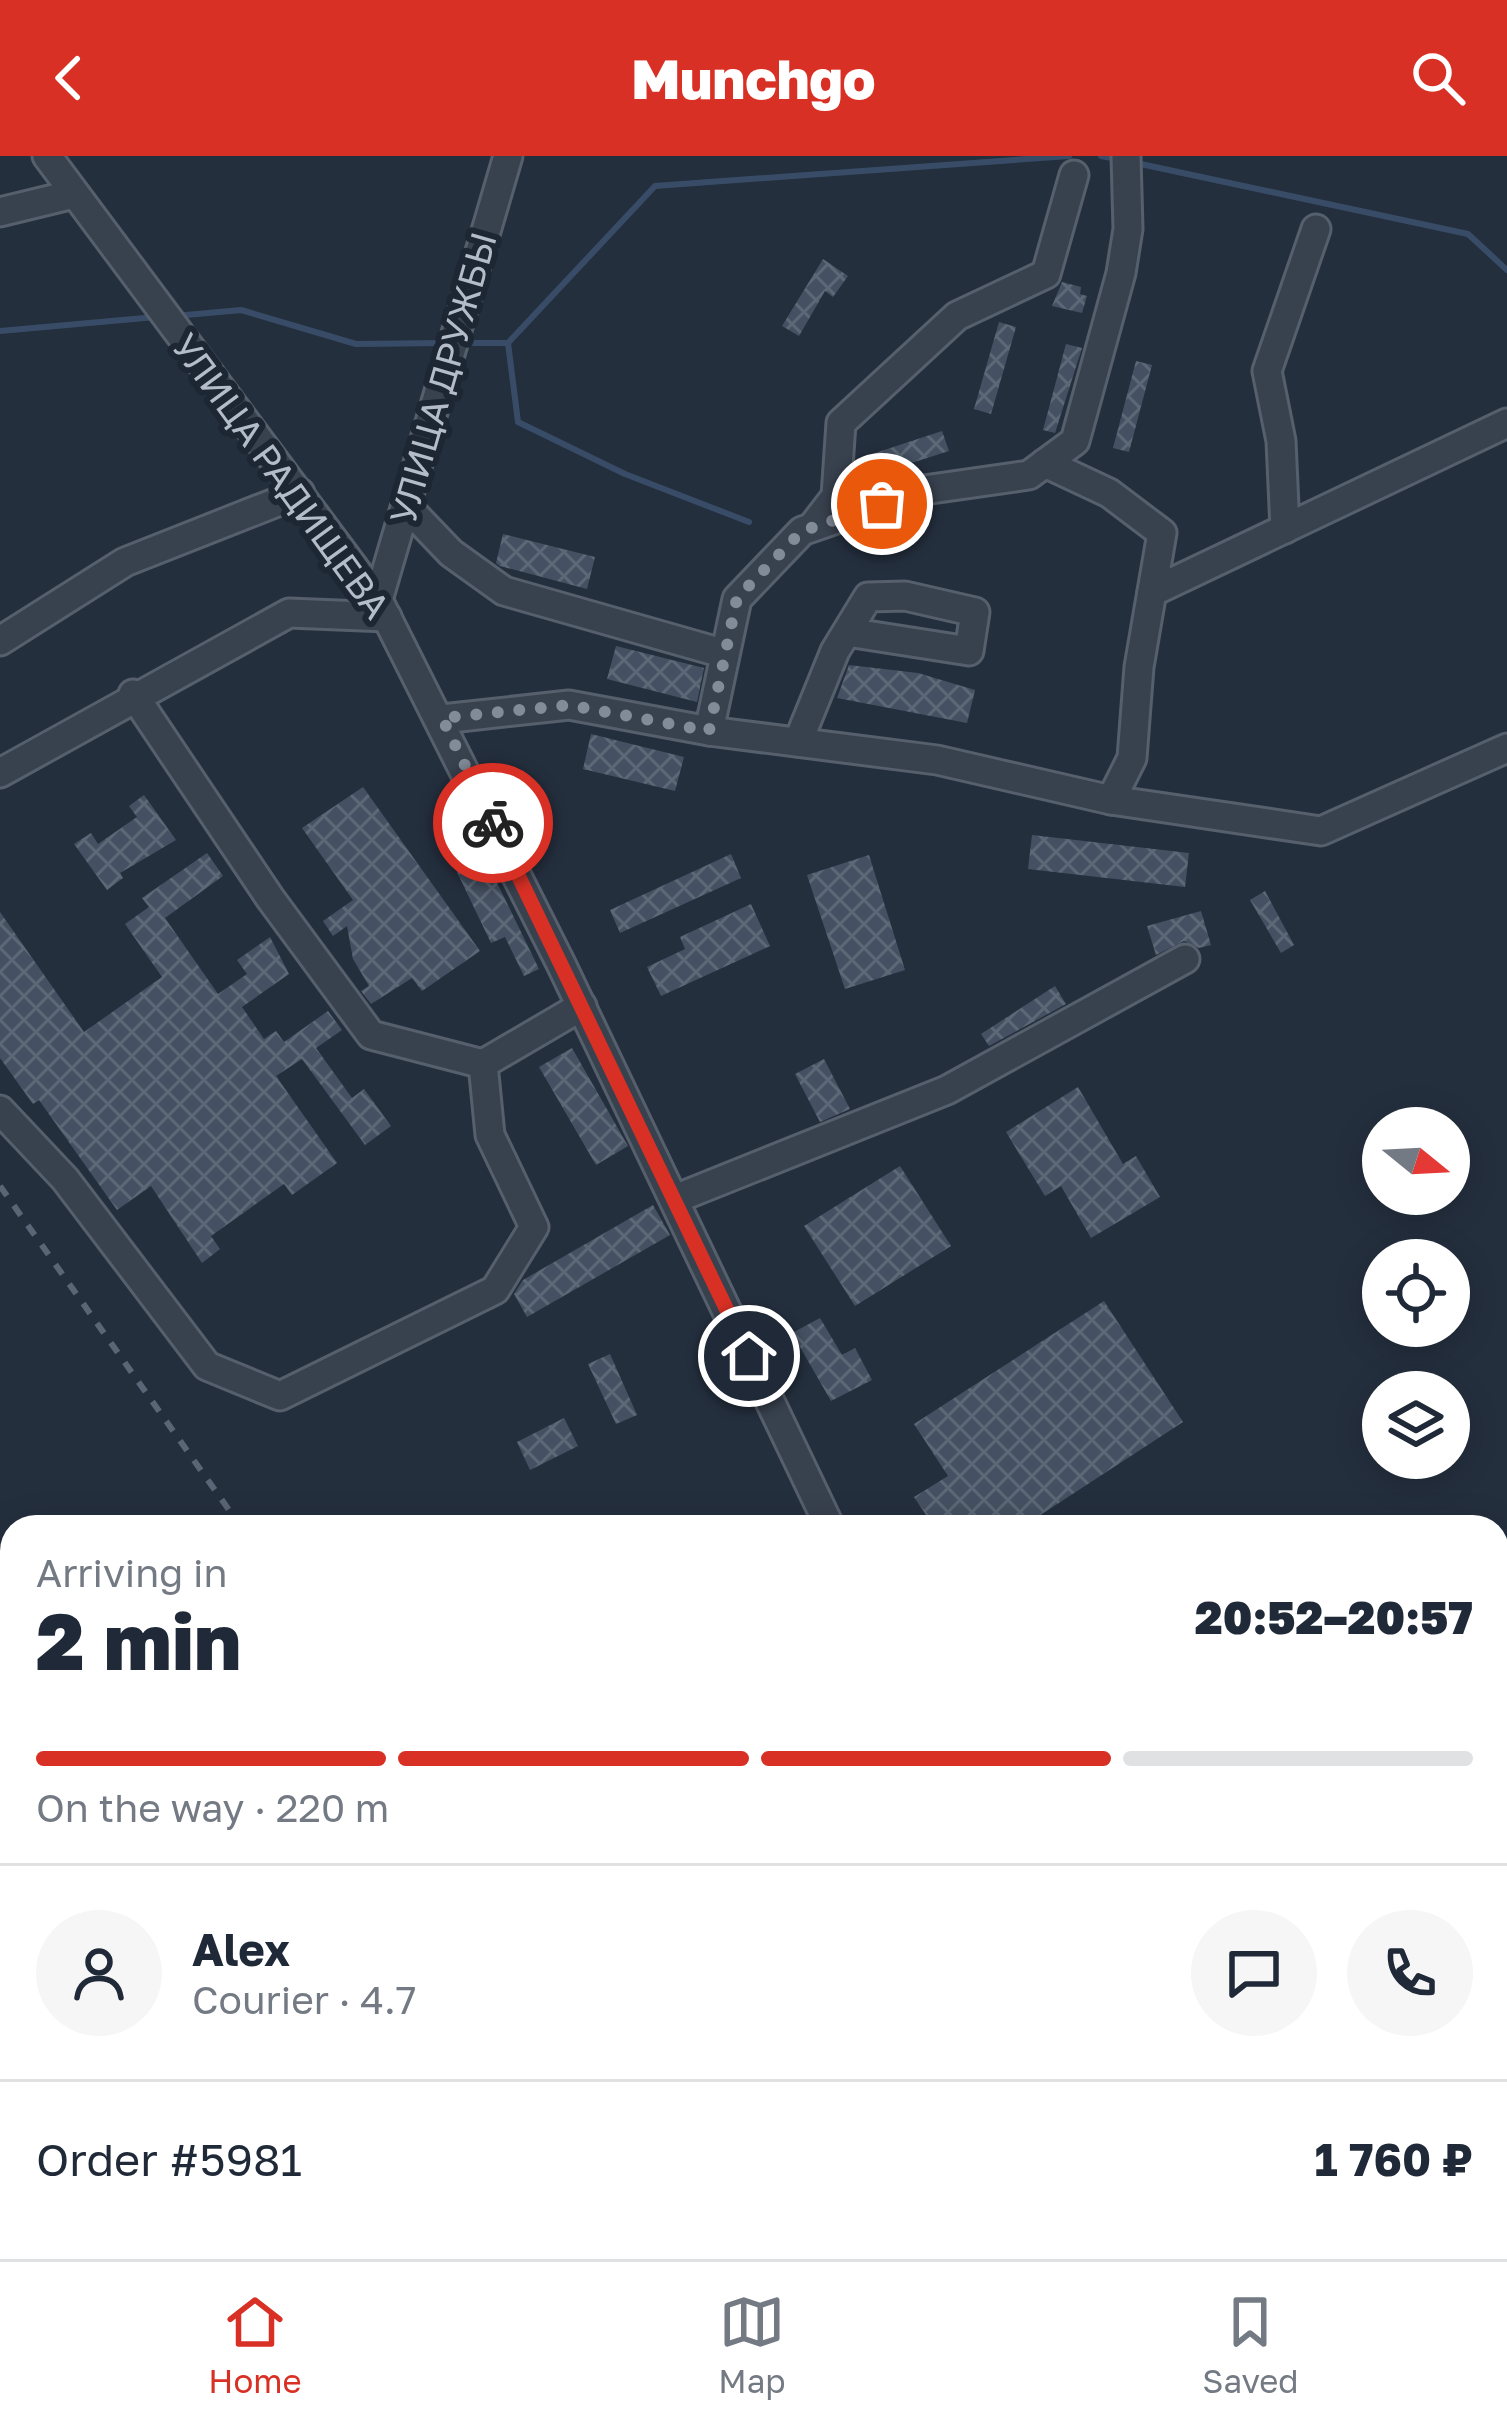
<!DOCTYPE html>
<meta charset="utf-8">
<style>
:root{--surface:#fff;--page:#f6f6f7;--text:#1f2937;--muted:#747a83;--line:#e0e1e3;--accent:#d93025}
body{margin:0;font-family:"Golos Text",sans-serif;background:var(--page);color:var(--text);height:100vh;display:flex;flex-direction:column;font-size:45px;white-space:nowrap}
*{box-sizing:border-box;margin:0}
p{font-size:39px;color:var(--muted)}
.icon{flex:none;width:66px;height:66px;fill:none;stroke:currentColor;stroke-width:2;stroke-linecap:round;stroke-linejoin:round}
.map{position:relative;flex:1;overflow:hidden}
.drawer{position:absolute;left:0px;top:1359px;width:1509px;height:744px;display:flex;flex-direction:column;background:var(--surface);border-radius:36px 36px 0 0;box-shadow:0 6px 30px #0003}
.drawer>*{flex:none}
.needle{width:78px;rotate:108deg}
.fabs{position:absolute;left:1362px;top:951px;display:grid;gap:24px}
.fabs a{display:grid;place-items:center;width:108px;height:108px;border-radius:50%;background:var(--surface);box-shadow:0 6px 30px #0003;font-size:60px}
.pin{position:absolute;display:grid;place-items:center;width:102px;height:102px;color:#fff;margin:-51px;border:6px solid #fff;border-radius:50%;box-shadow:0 3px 12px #0007}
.courier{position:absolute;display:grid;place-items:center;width:120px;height:120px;margin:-60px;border:9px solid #d93025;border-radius:50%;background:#fff;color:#222;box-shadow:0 3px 15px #0007}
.summary em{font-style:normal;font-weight:800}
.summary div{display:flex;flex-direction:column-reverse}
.summary{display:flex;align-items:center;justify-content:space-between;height:204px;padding:0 36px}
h1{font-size:78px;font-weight:800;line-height:90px}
.bar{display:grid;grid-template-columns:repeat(4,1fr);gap:18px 12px;align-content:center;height:144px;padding:0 36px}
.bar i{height:15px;border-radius:9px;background:var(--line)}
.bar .on{background:var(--accent)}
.bar p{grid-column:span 4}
.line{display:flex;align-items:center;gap:30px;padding:0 36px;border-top:3px solid var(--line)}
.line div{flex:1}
.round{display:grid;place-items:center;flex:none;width:126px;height:126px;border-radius:63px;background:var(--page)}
header{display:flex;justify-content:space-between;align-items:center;height:156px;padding:0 36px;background:var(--accent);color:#fff;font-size:54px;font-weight:800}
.tabs{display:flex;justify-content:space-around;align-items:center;height:168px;border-top:3px solid var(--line);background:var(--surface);font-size:33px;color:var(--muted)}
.tabs a{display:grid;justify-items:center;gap:6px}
.tabs .on{color:var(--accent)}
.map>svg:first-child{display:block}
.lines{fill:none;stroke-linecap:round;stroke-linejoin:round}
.stream{stroke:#394c67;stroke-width:6}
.building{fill:url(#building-cross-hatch)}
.minor-casing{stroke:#565f6c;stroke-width:33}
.minor{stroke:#38414e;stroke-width:27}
.rail{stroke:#5a6575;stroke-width:6;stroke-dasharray:12 12;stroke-linecap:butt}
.done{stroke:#828b98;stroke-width:12;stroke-dasharray:0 21.6}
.route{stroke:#d93025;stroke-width:15}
.labels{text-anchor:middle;stroke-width:12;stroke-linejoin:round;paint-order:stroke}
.street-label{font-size:36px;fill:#b4bcc9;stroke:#1d2633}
</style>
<header><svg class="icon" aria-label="back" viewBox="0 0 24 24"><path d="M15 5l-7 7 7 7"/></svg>Munchgo<svg class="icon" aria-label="search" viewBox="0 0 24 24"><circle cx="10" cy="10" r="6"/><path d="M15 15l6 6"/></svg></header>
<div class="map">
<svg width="1507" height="2103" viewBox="0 0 1507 2103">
<defs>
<pattern id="building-cross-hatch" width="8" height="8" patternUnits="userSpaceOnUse" patternTransform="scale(3)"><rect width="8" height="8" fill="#455162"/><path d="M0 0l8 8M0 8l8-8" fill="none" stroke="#5d6877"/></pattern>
</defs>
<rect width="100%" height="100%" fill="#242f3e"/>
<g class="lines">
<g class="stream">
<polyline points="1101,0 1117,3"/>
<polyline points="1136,7 1468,78 1507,114"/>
<polyline points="175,160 241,154 356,188 445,187"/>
<polyline points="0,175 156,161"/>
<polyline points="464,187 508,187 655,30 1069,0"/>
<polyline points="508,187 518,266 625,318 749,366"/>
</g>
</g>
<g class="building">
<polygon points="823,103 848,120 833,141 825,135 799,180 782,170"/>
<polygon points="1062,126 1081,131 1080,138 1087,140 1082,157 1052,150"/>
<polygon points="999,166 1016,171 991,258 974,253"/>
<polygon points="1066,188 1082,192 1055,277 1043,274"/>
<polygon points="1136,205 1152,209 1129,296 1113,292"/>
<polygon points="942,275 949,295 864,322 857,303"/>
<polygon points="503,378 595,401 587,433 500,410 496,407"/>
<polygon points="616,490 704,512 697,546 607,523"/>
<polygon points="849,509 918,517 975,534 967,567 837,542"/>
<polygon points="591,578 684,601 675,635 583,613"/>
<polygon points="363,631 480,795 422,835 412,822 371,848 361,835 369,830 353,803 347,770 333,780 323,765 353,744 302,672"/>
<polygon points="144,639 176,684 120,717 123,722 107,734 74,688 91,677 98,688 137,661 129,650"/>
<polygon points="1032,679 1189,697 1185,731 1028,713"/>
<polygon points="207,697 223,720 165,762 218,838 247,818 237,804 270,781 289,818 242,851 264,883 276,875 284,886 328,855 342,874 316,892 352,942 364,933 391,970 365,989 302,903 276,920 337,1007 292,1039 284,1028 211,1080 220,1093 202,1107 151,1030 117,1054 39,944 33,948 0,902 0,756 84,876 162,821 125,768 149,751 142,742"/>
<polygon points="731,698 741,722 620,777 610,754"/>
<polygon points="869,699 905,814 845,833 807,719"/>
<polygon points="484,700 539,813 524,820 505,781 491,787 456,714"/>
<polygon points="1265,735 1294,789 1281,797 1250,744"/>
<polygon points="751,748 770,790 661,840 647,811 685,793 680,781"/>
<polygon points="1201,755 1211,789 1199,792 1184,785 1156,799 1147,770"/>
<polygon points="1055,830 1066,848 989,890 981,878"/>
<polygon points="572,892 628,990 596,1009 539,911"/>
<polygon points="824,903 850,953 820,966 795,918"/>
<polygon points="1078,931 1123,1008 1136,1000 1160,1041 1091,1082 1061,1030 1045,1040 1006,976"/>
<polygon points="900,1010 951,1090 855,1150 804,1070"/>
<polygon points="653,1049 670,1079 527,1161 514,1138 523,1124"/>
<polygon points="1104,1145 1183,1266 1022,1371 934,1371 914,1341 948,1320 914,1268"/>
<polygon points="820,1162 842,1199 855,1192 872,1224 831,1245 792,1177"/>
<polygon points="610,1198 637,1259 616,1268 588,1208"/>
<polygon points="564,1262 578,1290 530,1314 517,1286"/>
</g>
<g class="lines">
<defs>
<g id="minor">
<polyline points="47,0 378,444 561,808 830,1371"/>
<polyline points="0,56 74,38"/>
<polyline points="1045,307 1109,337 1162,377 1139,511 1132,602 1111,644"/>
<polyline points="406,350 451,397 504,435 722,497"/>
<polyline points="813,370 836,340 841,267 957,160 1046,118 1074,19"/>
<polyline points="1285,373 1281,285 1267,215 1316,73"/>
<polyline points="1152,436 1507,267"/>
<polyline points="378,444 508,0"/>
<polyline points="0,485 125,406 300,337"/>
<polyline points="133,538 270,742 371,879 483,908"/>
<polyline points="442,563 569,549 709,575 737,443 802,375 917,335 1029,319 1075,285 1121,117 1128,73 1126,0"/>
<polyline points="709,575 937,604 1111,644 1321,675 1507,592"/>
<polyline points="798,586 835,495 868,441 905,440 975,456 969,495 847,476"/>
<polyline points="0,617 289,457 387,461"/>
<polyline points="0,954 65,1023 207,1210 280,1240 495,1134 534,1071 490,979 483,908 582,850"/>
<polyline points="675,1043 947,934 1185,803"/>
<polyline points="181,2091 194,2103"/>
<polyline points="1262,2091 1269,2103"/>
</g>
</defs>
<use href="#minor" class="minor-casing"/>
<use href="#minor" class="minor"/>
<g class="rail">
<polyline points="0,1030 241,1371"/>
<polyline points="0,1492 12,1492"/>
<polyline points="747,2091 755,2103"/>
</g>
</g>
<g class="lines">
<polyline class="done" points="493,667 442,562 569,549 709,575 737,442 802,375 882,348"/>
<polyline class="route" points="493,667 749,1200"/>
</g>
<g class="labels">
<g class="street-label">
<text transform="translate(443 222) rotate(-74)" y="13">УЛИЦА ДРУЖБЫ</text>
<text transform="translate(281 320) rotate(54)" y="13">УЛИЦА РАДИЩЕВА</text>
</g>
</g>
</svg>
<div class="fabs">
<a><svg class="needle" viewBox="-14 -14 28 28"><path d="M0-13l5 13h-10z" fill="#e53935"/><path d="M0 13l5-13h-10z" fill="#747a83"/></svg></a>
<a><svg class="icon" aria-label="locate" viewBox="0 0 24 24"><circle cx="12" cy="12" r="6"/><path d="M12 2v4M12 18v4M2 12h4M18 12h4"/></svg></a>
<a><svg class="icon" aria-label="layers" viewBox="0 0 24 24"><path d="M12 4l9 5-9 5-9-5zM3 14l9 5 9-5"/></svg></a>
</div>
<div class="pin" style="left:882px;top:348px;background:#ea580c"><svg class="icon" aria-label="bag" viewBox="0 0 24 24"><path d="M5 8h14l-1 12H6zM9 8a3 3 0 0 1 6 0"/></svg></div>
<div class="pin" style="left:749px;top:1200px;background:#1f2937"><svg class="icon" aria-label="home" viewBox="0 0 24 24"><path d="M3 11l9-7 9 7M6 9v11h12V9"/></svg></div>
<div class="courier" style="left:493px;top:667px"><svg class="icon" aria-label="bike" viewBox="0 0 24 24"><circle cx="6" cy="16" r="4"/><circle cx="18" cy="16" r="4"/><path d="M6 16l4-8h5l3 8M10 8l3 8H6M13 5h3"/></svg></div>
<section class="drawer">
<div class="summary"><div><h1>2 min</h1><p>Arriving in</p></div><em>20:52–20:57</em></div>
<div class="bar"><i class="on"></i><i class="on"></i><i class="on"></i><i></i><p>On the way · 220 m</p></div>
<div class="line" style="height:216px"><a class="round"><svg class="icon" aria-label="person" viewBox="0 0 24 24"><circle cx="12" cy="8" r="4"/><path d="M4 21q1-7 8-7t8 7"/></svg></a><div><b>Alex</b><p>Courier · 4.7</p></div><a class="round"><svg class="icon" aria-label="chat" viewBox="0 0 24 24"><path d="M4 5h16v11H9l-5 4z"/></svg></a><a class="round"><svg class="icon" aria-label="phone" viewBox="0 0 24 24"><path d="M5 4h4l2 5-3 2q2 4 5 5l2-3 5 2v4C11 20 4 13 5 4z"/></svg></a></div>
<div class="line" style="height:156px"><div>Order #5981</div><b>1 760 ₽</b></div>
</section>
</div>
<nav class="tabs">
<a class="on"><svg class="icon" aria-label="home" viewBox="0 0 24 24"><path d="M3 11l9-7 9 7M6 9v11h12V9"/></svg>Home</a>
<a><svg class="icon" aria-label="map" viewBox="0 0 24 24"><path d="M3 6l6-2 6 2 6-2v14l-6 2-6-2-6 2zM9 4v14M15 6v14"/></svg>Map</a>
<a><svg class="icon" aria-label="saved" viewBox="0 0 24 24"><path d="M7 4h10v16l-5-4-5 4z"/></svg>Saved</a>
</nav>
